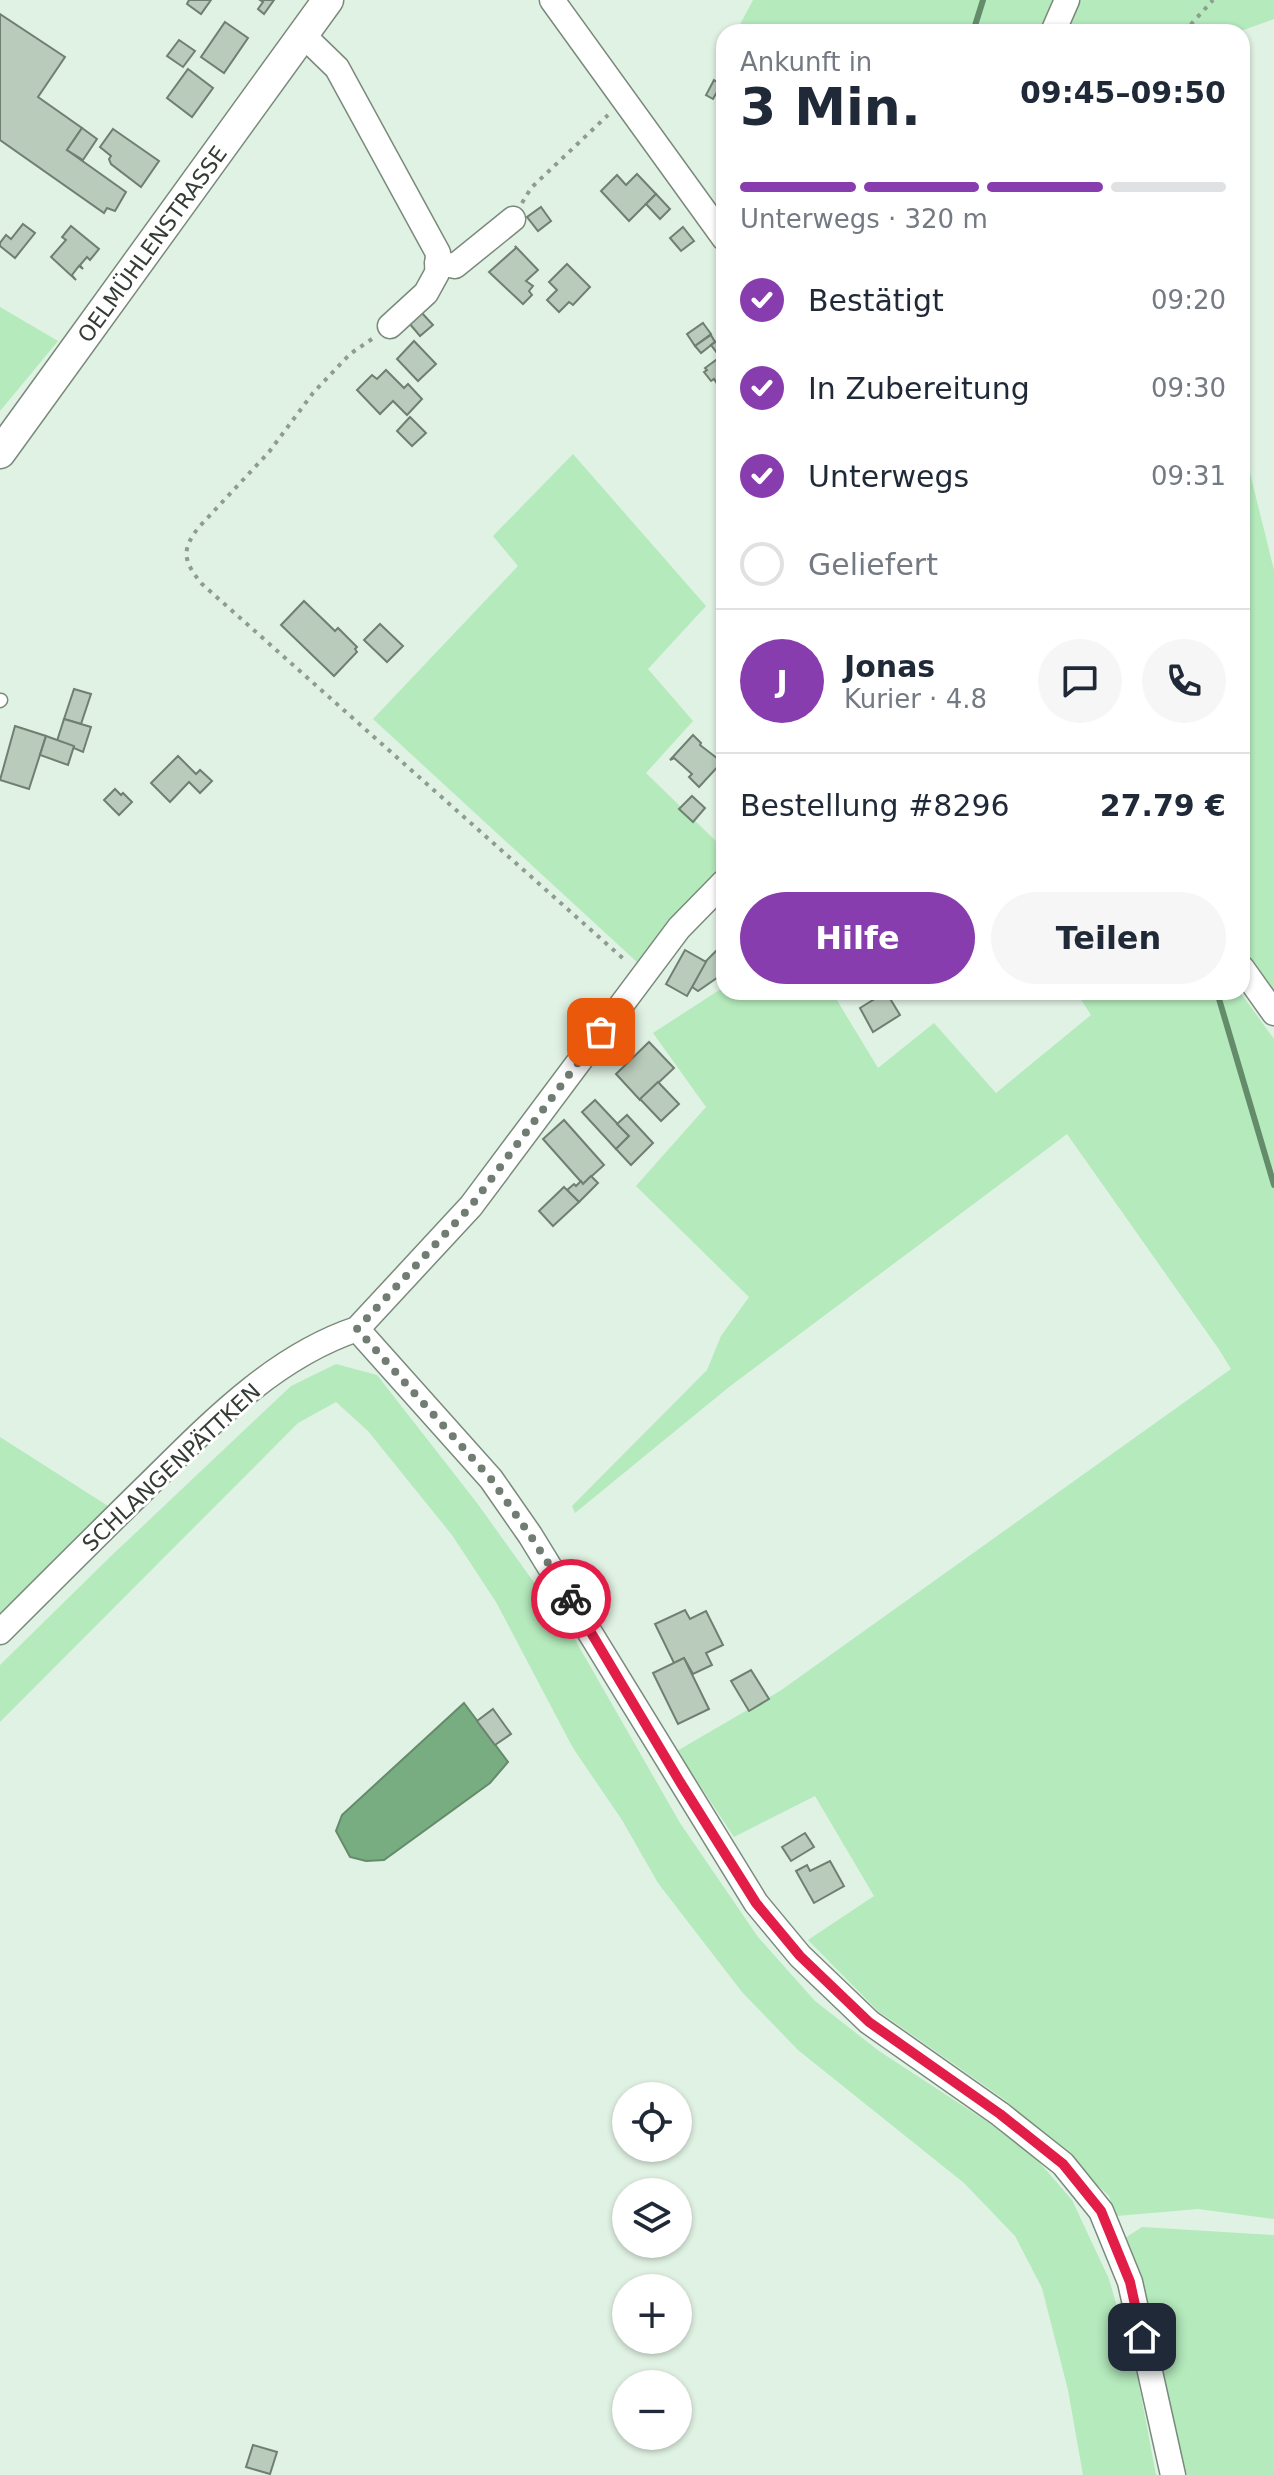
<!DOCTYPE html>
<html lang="de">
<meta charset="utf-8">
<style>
:root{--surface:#fff;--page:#f6f6f7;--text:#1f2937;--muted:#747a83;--line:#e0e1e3;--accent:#883dae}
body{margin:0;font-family:"DejaVu Sans",sans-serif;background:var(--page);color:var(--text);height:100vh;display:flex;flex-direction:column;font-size:30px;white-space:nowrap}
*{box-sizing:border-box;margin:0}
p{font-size:26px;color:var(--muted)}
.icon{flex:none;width:44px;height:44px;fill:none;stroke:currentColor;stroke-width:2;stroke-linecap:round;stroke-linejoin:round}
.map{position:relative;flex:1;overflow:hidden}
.drawer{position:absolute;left:716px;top:24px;width:534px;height:976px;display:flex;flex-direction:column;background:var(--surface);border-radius:24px;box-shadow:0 2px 6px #0004}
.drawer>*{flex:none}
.fabs{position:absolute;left:612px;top:2082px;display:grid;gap:16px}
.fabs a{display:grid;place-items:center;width:80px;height:80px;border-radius:50%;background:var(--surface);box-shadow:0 2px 6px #0004;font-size:40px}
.pin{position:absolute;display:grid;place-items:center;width:68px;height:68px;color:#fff;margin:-34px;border-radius:16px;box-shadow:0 4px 12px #0006}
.courier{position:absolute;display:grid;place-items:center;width:80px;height:80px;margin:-40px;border:6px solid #e11d48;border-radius:50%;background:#fff;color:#222;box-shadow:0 2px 10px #0007}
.summary em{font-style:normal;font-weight:700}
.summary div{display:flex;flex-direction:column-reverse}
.summary{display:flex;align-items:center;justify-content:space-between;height:136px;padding:0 24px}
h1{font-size:52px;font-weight:700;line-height:60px}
.bar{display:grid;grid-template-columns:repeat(4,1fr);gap:12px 8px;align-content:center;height:96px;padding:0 24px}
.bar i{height:10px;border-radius:6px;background:var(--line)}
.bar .selected{background:var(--accent)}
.bar p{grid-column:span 4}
.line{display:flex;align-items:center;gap:20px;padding:0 24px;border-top:2px solid var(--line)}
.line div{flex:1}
.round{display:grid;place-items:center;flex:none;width:84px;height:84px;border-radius:42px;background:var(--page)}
ol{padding:0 24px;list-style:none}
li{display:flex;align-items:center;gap:24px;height:88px}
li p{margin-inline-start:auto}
li .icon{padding:8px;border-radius:50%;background:var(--accent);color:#fff;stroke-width:4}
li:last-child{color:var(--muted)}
li i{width:44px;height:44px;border:4px solid var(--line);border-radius:50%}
.primary-button{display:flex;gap:16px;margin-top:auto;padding:16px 24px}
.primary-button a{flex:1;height:92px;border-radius:48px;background:var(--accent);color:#fff;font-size:32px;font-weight:700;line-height:92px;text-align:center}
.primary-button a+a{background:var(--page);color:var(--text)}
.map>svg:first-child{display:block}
.green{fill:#b4eabc}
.water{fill:#78ad81;stroke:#648b6a;stroke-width:2}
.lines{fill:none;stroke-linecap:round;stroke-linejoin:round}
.stream{stroke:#648b6a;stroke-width:6}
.building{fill:#b9cbbb;stroke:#6f7f71;stroke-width:2}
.service-casing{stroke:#7a8a7c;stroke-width:15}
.minor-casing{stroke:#7a8a7c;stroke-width:27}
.tertiary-casing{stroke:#7a8a7c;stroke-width:33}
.path{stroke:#8f9c91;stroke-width:4;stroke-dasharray:4 6;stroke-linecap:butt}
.service{stroke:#fff;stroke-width:12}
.minor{stroke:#fff;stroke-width:24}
.tertiary{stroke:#fff;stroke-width:30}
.done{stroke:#717c73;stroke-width:8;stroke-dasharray:0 14.4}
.route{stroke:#e11d48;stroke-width:10}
.labels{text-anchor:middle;stroke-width:6;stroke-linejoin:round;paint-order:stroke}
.street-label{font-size:22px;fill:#353c36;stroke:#fff}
</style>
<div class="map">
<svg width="1274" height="2475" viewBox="0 0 1274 2475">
<rect width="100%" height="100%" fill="#e0f2e3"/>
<g class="green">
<polygon points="753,0 1059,0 1044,32 736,32"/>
<polygon points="1074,0 1274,0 1274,19 1238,32 1059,32"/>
<polygon points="0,307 58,341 0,411"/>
<polygon points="1242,441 1274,570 1274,1003 1242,960"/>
<polygon points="573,454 706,606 648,669 693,721 646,773 724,849 724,869 674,916 638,963 373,719 518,566 493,536"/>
<polygon points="724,987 724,992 832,992 878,1068 934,1023 996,1093 1091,1015 1076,992 1240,992 1274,1039 1274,2219 1198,2209 1116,2216 1109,2196 1005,2100 878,2011 808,1940 874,1896 815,1796 734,1837 677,1751 780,1691 1231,1369 1218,1348 1067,1134 729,1387 575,1513 572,1506 707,1370 721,1336 749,1297 636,1186 706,1107 653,1033"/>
<polygon points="336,1364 377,1375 477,1503 574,1638 680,1823 758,1937 815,2001 879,2051 1026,2147 1072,2200 1109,2279 1138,2379 1156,2475 1083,2475 1068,2390 1042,2288 1015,2236 964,2183 798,2050 742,1992 658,1883 622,1820 573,1748 496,1602 452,1535 368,1431 336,1402 298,1423 0,1722 0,1665 109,1558 291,1386"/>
<polygon points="0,1437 108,1506 0,1614"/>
<polygon points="1142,2227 1274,2235 1274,2475 1187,2475 1137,2269 1125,2238"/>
</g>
<polygon class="water" points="464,1703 508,1762 490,1783 384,1860 366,1861 350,1857 336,1831 342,1815"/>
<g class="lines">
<g class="stream">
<polyline points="973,32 983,0"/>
<polyline points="1217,992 1274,1185"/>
</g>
</g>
<g class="building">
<polygon points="189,0 211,0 201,14 187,4"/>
<polygon points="260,0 274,0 264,14 258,9 263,2"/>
<polygon points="0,14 65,57 38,97 82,128 67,150 126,192 115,211 107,208 104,213 0,140"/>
<polygon points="225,22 248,38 224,73 201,57"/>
<polygon points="179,40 195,51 183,67 167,56"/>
<polygon points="188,69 213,88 192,117 167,98"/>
<polygon points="714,80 721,85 713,99 706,95"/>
<polygon points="82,128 97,139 83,160 67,150"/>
<polygon points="113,129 159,161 141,187 111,164 109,159 111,156 100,147"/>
<polygon points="637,174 656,194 629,221 601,191 617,175 626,185"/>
<polygon points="656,194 670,209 660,219 646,204"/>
<polygon points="541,207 551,221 538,231 527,217"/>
<polygon points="23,224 35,233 15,258 0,246 0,243 6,235 11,239"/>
<polygon points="71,226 99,249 90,260 87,257 80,265 83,269 79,266 72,275 76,280 51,257 66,240 62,237"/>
<polygon points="683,227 694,241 681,251 670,238"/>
<polygon points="515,246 538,270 526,281 533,286 529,291 532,295 523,304 489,272 516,248"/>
<polygon points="567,264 590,287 573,305 569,302 559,312 547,300 557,290 549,282"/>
<polygon points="421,312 433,325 420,336 409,323"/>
<polygon points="703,323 711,334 695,346 687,334"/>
<polygon points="711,335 715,342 701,353 695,346"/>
<polygon points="724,336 724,381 718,385 714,379 711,381 704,372 707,370 705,368 720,357 711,345"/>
<polygon points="414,341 436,364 418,381 397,359"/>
<polygon points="386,370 404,388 408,384 422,399 407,415 393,401 380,414 357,390 372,375 377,379"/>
<polygon points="410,417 426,433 412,446 397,431"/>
<polygon points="304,601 335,631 338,628 357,647 355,649 357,652 334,676 281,625"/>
<polygon points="380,624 403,646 387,662 364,640"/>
<polygon points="74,689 91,694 81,724 64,719"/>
<polygon points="64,719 91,727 83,752 57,741"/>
<polygon points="15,726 46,736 29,789 0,780"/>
<polygon points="693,735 701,743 700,745 722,762 699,787 689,777 692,774 674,758 670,760"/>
<polygon points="46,736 74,746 68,765 40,755"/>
<polygon points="178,756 196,774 200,770 212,781 200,793 189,782 170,802 151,783"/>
<polygon points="115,789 121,795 123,793 132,802 119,815 104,800"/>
<polygon points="692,796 705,808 693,822 679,809"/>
<polygon points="720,947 724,951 724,973 698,991 692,987 705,962"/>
<polygon points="685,950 706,962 687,996 666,984"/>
<polygon points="886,992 900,1015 873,1032 860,1008"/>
<polygon points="649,1042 674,1068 640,1100 616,1074"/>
<polygon points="658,1082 679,1104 661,1121 640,1099"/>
<polygon points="595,1100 629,1136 616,1149 582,1112"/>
<polygon points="627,1115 653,1143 631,1165 616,1149 629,1136 617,1124"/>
<polygon points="564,1120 604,1165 583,1184 543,1139"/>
<polygon points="591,1176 598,1183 579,1202 567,1190 574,1184 576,1186 581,1181 583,1184"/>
<polygon points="564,1187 579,1202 553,1226 539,1211"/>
<polygon points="685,1610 690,1619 706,1611 723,1645 706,1653 712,1665 693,1674 684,1658 674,1663 655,1624"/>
<polygon points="684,1658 709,1709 678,1724 653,1673"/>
<polygon points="751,1670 769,1699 749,1711 731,1681"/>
<polygon points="493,1709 511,1734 495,1745 477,1721"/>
<polygon points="805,1833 814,1847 791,1861 782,1847"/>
<polygon points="830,1861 844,1886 814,1903 796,1871 807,1865 810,1871"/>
<polygon points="253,2445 277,2452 270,2474 246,2467"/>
</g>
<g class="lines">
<defs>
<polyline id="service" points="0,701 1,700"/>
<g id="minor">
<polyline points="552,0 724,238"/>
<polyline points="1053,32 1067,0"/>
<polyline points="303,35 337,68 438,253 437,273 426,293 390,326"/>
<polyline points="437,263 455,266 513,219"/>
<polyline points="1242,968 1274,1013"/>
<polyline points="357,1329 491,1479 530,1535 756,1903 800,1956 869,2022 1000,2114 1063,2164 1101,2211 1130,2282 1173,2475"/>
<path d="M 0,1632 C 49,1583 98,1534 148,1485 C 209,1425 273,1357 357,1329 L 471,1206 L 679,928 L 724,882"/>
</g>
<polyline id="tertiary" points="0,453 328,0"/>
</defs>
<use href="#service" class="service-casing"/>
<use href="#minor" class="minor-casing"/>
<use href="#tertiary" class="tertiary-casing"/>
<g class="path">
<polyline points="1184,32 1213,0"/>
<polyline points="522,203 531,188 608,115"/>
<path d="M 372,339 L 350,354 L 313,393 L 269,452 L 199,527 C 180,551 184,562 202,584 L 627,962"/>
</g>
<use href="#service" class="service"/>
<use href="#minor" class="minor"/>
<use href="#tertiary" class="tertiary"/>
</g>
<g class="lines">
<polyline class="done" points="571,1599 530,1535 491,1479 357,1329 471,1206 601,1032"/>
<polyline class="route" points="571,1599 680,1782 756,1903 800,1956 869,2022 1000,2114 1063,2164 1101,2211 1130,2282 1142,2337"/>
</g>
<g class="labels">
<g class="street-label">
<text transform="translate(152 244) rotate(-54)" y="8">OELMÜHLENSTRASSE</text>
<text transform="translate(171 1467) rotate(-43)" y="8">SCHLANGENPÄTTKEN</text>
</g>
</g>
</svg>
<div class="fabs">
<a><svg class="icon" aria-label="locate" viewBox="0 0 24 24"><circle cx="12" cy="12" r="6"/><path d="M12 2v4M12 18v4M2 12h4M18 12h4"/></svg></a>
<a><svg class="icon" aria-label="layers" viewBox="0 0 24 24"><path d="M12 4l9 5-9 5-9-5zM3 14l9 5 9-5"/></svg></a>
<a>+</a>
<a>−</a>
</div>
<div class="pin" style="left:601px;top:1032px;background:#ea580c"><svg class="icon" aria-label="bag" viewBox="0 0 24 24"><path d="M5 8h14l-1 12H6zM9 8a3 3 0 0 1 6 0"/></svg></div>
<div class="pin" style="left:1142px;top:2337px;background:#1f2937"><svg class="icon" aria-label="home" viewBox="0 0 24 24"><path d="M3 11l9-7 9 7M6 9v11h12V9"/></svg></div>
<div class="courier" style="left:571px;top:1599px"><svg class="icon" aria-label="bike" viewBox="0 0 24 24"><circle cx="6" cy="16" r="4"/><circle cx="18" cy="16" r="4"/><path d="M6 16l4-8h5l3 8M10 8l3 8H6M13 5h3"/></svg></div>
<section class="drawer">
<div class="summary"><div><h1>3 Min.</h1><p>Ankunft in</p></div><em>09:45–09:50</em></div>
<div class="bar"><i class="selected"></i><i class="selected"></i><i class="selected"></i><i></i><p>Unterwegs · 320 m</p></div>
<ol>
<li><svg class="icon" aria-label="check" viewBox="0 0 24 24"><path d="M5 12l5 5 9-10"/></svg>Bestätigt<p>09:20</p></li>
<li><svg class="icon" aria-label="check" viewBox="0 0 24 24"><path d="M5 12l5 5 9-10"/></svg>In Zubereitung<p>09:30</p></li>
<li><svg class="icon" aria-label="check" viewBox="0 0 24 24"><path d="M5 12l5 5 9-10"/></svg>Unterwegs<p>09:31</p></li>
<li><i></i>Geliefert</li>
</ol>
<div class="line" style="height:144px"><b class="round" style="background:var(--accent);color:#fff">J</b><div><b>Jonas</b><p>Kurier · 4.8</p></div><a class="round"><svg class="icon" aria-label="chat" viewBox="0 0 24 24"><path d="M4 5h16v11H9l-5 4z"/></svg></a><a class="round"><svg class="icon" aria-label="phone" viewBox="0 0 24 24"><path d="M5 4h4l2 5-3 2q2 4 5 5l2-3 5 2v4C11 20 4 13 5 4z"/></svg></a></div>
<div class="line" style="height:104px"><div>Bestellung #8296</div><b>27.79 €</b></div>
<div class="primary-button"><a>Hilfe</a><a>Teilen</a></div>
</section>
</div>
